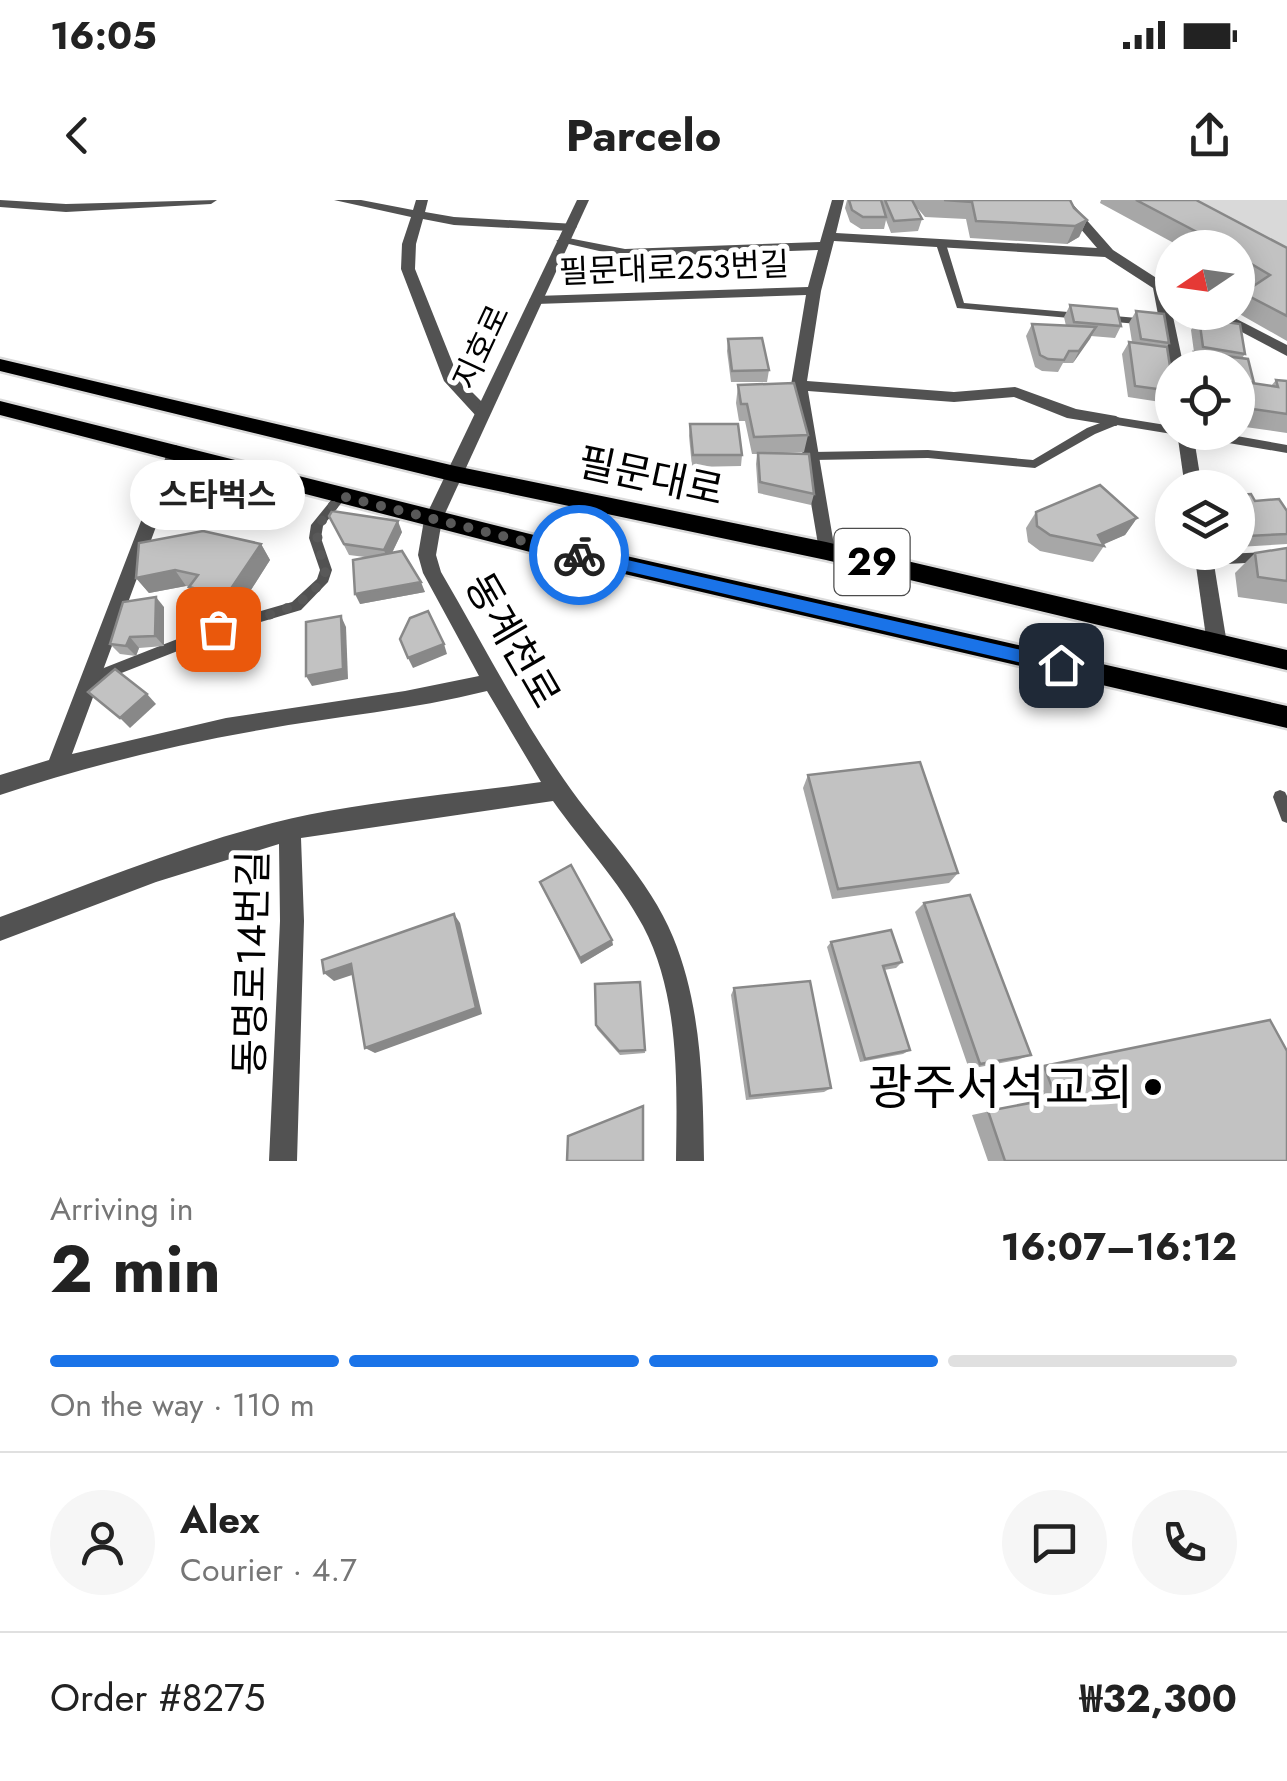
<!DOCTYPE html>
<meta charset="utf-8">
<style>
:root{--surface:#fff;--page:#f6f6f6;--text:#222;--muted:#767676;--line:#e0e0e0;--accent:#1a73e8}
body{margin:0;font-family:Jost,"Noto Sans KR",sans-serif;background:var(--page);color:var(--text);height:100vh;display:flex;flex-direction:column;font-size:38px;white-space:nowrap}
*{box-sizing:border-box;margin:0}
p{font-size:32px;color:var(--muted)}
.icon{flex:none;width:55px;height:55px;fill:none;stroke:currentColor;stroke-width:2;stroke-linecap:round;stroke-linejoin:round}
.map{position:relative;height:961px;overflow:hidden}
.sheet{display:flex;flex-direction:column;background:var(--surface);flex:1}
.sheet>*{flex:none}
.needle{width:65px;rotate:257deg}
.tools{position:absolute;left:1155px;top:30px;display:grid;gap:20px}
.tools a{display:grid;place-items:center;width:100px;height:100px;border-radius:50%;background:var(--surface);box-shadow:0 5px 25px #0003;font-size:50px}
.pin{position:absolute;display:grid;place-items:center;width:85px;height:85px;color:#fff;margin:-42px;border-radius:20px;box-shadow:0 5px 15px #0006}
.courier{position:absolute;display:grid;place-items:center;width:100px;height:100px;margin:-50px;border:8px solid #1a73e8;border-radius:50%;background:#fff;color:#222;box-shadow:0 2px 12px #0007}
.bubble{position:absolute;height:70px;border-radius:35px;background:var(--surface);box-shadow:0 5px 25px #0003;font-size:32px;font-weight:700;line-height:70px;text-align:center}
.overview em{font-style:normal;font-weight:700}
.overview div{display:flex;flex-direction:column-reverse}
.overview{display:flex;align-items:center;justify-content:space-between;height:170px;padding:0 50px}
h1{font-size:65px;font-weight:700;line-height:75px}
.bar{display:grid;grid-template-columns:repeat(4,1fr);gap:15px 10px;align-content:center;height:120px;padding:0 50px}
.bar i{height:12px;border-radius:8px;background:var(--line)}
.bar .selected{background:var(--accent)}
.bar p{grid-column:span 4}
.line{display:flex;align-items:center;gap:25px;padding:0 50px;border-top:2px solid var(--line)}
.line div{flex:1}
.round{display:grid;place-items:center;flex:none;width:105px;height:105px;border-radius:52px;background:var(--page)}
.status{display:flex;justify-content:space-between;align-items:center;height:70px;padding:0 50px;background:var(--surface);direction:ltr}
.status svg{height:28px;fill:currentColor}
header{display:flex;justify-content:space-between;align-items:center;height:130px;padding:0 50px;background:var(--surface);font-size:45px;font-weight:700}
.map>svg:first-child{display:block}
.green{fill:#d9d9d9}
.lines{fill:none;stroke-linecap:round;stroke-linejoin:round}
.primary-casing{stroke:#dbdbdb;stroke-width:5}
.service{fill:#525252;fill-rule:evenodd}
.minor{fill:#525252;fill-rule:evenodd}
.tertiary{fill:#525252;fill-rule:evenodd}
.primary{fill:#000;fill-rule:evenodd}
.wall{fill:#a7a7a7}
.shaded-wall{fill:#888}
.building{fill:#c2c2c2;stroke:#888;stroke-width:2.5}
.route{fill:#1a73e8}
.done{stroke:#595959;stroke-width:10;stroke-dasharray:0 18}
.poi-dot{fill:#000;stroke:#fff;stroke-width:4}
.labels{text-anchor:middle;stroke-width:10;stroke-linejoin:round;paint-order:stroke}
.far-street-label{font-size:32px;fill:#000;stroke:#fff}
.shield{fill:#fff;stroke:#4c4c4c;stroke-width:2.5}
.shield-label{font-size:38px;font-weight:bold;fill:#000}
.street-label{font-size:40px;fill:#000;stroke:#fff}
.near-poi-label{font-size:48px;fill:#000;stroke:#fff;text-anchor:end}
</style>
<div class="status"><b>16:05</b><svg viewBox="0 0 49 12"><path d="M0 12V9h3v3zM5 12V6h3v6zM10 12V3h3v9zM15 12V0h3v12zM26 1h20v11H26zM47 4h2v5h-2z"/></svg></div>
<header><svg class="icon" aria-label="back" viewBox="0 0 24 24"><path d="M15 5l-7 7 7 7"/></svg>Parcelo<svg class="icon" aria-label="share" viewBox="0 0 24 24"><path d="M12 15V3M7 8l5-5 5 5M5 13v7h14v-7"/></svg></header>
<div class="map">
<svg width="1287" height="961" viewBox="0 0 1287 961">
<rect width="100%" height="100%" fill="#fff"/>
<polygon class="green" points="1190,0 1287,0 1287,53"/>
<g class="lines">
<defs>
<g id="primary">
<polygon points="0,159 455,266 826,342 1287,450 1287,470 826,360 455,282 0,171"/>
<polygon points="0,201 534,335 1287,506 1287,528 534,353 0,215"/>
</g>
</defs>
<use href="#primary" class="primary-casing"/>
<g class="service">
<polygon points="941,41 946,44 964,103 1149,119 1154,122 1149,125 957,108 936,44"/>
<polygon points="1116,217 1172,226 1172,232 1176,232 1172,234 1117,225 1095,234 1035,268 928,258 813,260 807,256 813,252 928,250 1033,260 1087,228"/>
<polygon points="1183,232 1214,232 1287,245 1287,253 1188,236"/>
<polygon points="341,292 347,296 323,326 321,338 332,370 328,382 301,410 221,434 96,483 86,483 84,479 86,475 213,425 292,402 317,379 320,370 309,338 311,325 337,293"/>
<polygon points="1287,351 1287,361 1205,365 1199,360 1205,355"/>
<polygon points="1280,590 1285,592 1287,596 1287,623 1282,621 1273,597 1275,592"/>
</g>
<g class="minor">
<polygon points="0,0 66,4 217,0 211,4 66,12 0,7"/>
<polygon points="334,0 361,0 413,10 416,0 428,0 425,12 454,17 575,24 577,27 570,31 454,25 423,19 416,44 415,69 459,179 489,209 489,217 477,217 444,181 401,69 402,44 411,17"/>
<polygon points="832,0 844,0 836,33 1097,48 1056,0 1069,0 1113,50 1172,88 1172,98 1169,98 1184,168 1172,168 1172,172 1168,168 1153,88 1105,57 834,41 821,91 807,181 954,192 1015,187 1076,209 1116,216 1124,221 1116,226 1067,218 1014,197 954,202 808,191 835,351 826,358 820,356 791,185 806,95 536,104 529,100 536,96 808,87 818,50 625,57 556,41 563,37 625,49 820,42"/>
<polygon points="1204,112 1223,112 1287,145 1287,156"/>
<polygon points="1177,232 1193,232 1202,288 1185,288"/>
<path d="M 176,245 L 184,251 L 72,554 L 226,518 L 405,491 L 479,476 L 423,373 L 418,355 L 424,320 L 433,313 L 439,315 L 442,320 L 436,355 L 441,372 C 482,442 519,515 565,581 C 600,632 649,678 673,737 C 702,807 703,886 704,961 L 676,961 C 677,884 680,796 643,726 C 619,681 582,642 553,601 L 301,638 L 304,721 L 297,961 L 269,961 L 280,721 L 279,644 L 156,682 L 0,741 L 0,717 C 106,678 217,631 328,611 C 398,598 470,592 541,582 L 487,491 C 412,510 336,516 260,530 C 172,545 85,567 0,595 L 0,575 L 49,560 L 168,251 Z"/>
<polygon points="1194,352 1212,352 1227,444 1224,450 1210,450 1207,444"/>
</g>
<polygon class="tertiary" points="577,0 589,0 442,320 433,327 427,325 424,320"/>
<use href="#primary" class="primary"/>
</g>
<g class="wall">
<polygon points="847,0 1070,0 1074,8 1087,20 1079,37 1067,44 970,38 966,19 925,17 914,4 922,19 918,31 891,33 886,20 884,29 861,29 850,22 845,8"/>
<polygon points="1101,0 1196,0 1287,48 1287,141 1236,112 1238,112 1238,102 1243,93 1250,88 1238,80 1238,48 1183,48 1100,3"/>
<polygon points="1070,105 1121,126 1115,138 1091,136 1073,163 1063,163 1058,172 1042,171 1035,167 1026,136 1032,124 1066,126 1064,117"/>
<polygon points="1136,111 1169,143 1167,147 1172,179 1172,194 1167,203 1128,197 1122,154 1129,142 1132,142 1129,123"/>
<polygon points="1180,112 1217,112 1245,154 1242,158 1254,183 1271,186 1276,180 1287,181 1287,233 1238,226 1238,168 1188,168 1187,164 1194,152 1191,130 1195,123 1180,121"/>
<polygon points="728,139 769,170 767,182 731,182 727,151"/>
<polygon points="738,185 808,235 804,252 780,253 814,294 811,305 758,293 756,264 757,254 752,254 745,221 739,221 736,203"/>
<polygon points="690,224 742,255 741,266 692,267 689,236"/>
<polygon points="1238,295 1287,311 1287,344 1238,347"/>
<polygon points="1036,312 1137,318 1125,335 1103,344 1104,346 1093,362 1040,351 1028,342 1026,328"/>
<polygon points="329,316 402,332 392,353 425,392 360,404 365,357 349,355"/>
<polygon points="261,344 270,360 237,412 201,403 190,387 186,386 149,393 136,378"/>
<polygon points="1287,348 1287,404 1238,397 1235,373 1255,353"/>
<polygon points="164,407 164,446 139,448 136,456 120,454 110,444"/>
<polygon points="808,575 958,673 949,683 832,699 803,588"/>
<polygon points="540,682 613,745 581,764"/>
<polygon points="924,703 1031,855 1017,860 969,869 915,712"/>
<polygon points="831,742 902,762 896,768 884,770 910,850 903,854 860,862 827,747"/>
<polygon points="640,782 645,853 620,855 597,829 596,825"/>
<polygon points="734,788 831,888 824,892 746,900 731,795"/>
<polygon points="1044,866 1287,961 988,961 972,915 1037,901 1026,872"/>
</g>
<g class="shaded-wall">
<polygon points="1087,20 1079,37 1067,44 1075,26"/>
<polygon points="1096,127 1090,139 1073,163 1079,151"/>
<polygon points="1137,318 1125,335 1100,346 1098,335"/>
<polygon points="398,321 402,332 388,361 384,350"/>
<polygon points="261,344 270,360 237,412 226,396"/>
<polygon points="175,370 186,386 149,393 136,378"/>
<polygon points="421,382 425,392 360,404 355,394"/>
<polygon points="156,397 164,407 164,446 155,436"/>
<polygon points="341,416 346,427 348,479 312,486 306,476"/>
<polygon points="130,437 139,448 136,456 126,446"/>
<polygon points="444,444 447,454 413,468 408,458"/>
<polygon points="147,494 156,504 130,528 120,518"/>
<polygon points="454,714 460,723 482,814 375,853 365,848"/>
<polygon points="612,740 613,745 581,764 580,758"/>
<polygon points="351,764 361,772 334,781 324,773"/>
</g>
<g class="building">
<polygon points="849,0 881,0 886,17 863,17 852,10"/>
<polygon points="885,0 912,0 922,19 894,21"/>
<polygon points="944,0 1070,0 1074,8 1087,20 1075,26 976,21 972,2"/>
<polygon points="1136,0 1196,0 1287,48 1287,116 1243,93 1270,75 1238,56 1238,48 1206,48 1216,42"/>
<polygon points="1070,105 1117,109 1121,126 1074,122"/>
<polygon points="1136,111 1164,114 1169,143 1141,139"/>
<polygon points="1184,112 1217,112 1222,121 1184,115"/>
<polygon points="1199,118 1240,124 1245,154 1203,147"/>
<polygon points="1032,124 1096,127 1079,151 1069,151 1064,160 1048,159 1040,155"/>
<polygon points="762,138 769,170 732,171 728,139"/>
<polygon points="1129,142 1167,147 1172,179 1172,191 1135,186"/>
<polygon points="1194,152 1248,159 1254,183 1238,181 1238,168 1199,168"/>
<polygon points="1276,180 1287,181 1287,214 1238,207 1238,181 1278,187"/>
<polygon points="794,183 808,235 754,237 747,204 741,204 738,185"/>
<polygon points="690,224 738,224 742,255 693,255"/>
<polygon points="758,253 809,254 814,294 760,282"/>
<polygon points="1100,285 1137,318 1098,335 1104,346 1050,335 1037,326 1036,312"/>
<polygon points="1251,294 1255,301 1279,299 1287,311 1287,334 1248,336 1238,319 1238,295"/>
<polygon points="332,311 398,321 384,350 344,344 329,316"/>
<polygon points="203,331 261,344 226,396 189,387 198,375 175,370 136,378 139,343"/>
<polygon points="1287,348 1287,381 1258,377 1255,353"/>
<polygon points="402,351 421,382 355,394 353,360"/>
<polygon points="156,397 155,436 130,437 126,446 110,444 123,402"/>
<polygon points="428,411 444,444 408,458 400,439 410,418"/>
<polygon points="341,416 343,469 306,476 306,422"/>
<polygon points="115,469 147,494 120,518 88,492"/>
<polygon points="920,562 958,673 838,689 808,575"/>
<polygon points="571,665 612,740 580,758 540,682"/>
<polygon points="970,695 1031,855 980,864 924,703"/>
<polygon points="454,714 476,808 365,848 351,764 324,773 322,760"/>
<polygon points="891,730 902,762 883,766 910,850 865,859 831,742"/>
<polygon points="810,781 831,888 750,896 734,788"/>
<polygon points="640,782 645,850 619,851 596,825 595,784"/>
<polygon points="1270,820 1287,851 1287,961 1005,961 988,911 1056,898 1044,866"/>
<polygon points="643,906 643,961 567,961 568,936"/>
</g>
<polygon class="route" points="579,349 1061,459 1069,465 1061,472 579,360 571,355"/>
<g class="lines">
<path class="done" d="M 218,429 C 256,416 311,413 326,370 C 312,330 314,328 341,296 L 579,355"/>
</g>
<circle class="poi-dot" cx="1153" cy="887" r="10"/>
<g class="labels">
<g class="far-street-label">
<text transform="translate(674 68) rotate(-2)" y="11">필문대로253번길</text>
<text transform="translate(481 147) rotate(-65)" y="11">지호로</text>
</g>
<rect class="shield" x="834.5" y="329" width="75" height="66" rx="8"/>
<g class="shield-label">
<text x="872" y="375">29</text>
</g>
<g class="street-label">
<text transform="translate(651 276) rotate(12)" y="14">필문대로</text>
<text transform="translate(513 440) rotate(60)" y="14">동계천로</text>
<text transform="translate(251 763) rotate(-89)" y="14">동명로14번길</text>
</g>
<g class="near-poi-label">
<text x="1133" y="904">광주서석교회</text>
</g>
</g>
</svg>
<div class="tools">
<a><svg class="needle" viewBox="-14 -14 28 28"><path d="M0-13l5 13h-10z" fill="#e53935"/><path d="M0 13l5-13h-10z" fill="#767676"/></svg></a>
<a><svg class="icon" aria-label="locate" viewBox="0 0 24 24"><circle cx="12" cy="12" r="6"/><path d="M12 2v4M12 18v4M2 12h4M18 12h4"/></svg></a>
<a><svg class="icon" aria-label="layers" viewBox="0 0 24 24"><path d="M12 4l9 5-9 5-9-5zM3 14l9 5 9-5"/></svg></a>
</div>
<div class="pin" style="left:218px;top:429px;background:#ea580c"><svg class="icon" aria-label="bag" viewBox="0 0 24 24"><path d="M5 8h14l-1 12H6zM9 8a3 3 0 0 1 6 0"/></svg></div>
<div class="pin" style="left:1061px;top:465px;background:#1f2937"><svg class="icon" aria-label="home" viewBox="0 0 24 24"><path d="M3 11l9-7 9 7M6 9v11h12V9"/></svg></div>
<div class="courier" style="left:579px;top:355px"><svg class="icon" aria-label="bike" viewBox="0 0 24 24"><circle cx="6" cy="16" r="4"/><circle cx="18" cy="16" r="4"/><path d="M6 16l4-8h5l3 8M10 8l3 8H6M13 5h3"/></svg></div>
<div class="bubble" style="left:130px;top:260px;width:175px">스타벅스</div>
</div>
<section class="sheet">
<div class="overview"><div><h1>2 min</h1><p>Arriving in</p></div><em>16:07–16:12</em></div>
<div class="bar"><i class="selected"></i><i class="selected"></i><i class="selected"></i><i></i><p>On the way · 110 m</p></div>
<div class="line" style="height:180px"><a class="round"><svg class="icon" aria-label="person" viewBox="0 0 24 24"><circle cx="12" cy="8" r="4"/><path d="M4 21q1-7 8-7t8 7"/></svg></a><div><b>Alex</b><p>Courier · 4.7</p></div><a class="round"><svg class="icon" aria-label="chat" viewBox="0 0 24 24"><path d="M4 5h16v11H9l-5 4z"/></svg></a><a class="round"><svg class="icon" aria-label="phone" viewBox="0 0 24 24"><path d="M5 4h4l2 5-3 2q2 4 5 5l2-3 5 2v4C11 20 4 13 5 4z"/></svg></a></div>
<div class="line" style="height:130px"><div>Order #8275</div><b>₩32,300</b></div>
</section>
